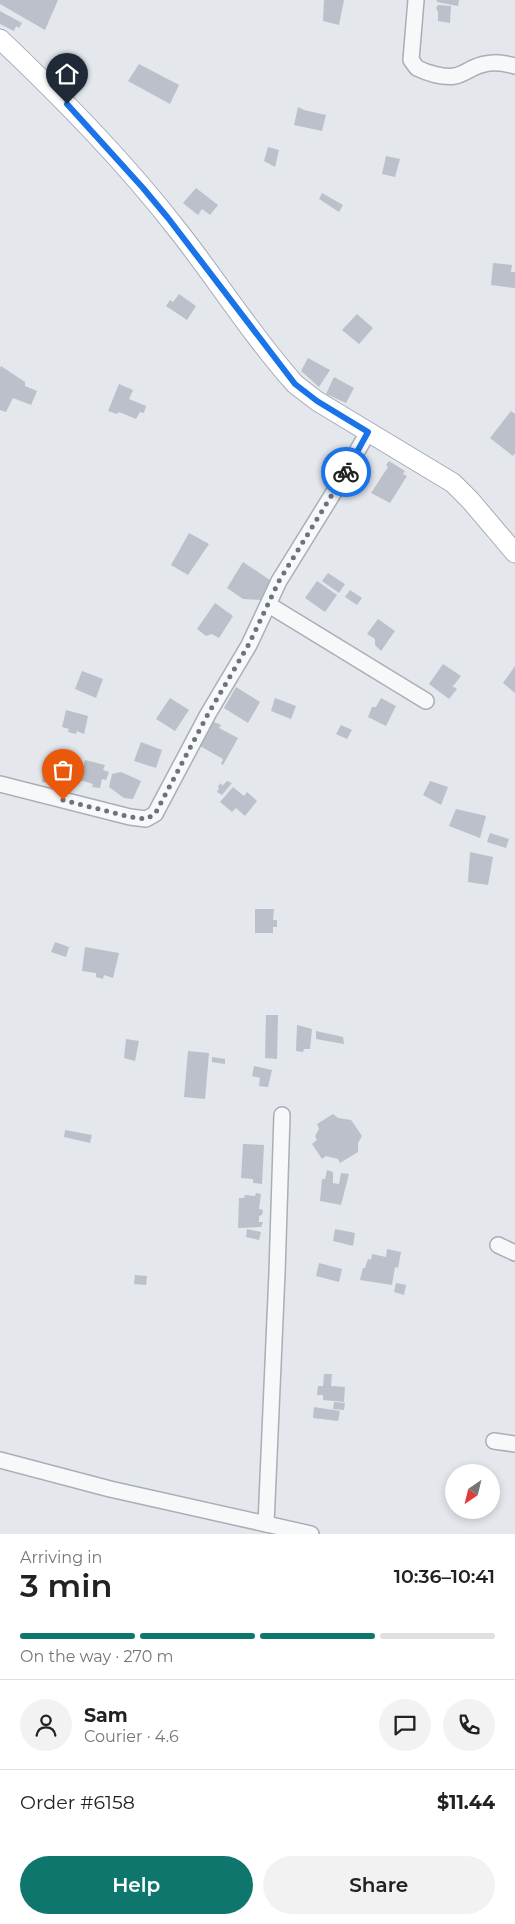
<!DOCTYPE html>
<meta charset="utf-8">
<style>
:root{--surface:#fff;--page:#f2f2f2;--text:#222;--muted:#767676;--line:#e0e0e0;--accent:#0f766e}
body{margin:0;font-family:Montserrat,sans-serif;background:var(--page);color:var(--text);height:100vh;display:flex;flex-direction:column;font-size:19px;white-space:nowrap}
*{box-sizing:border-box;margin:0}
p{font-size:16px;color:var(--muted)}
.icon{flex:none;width:28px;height:28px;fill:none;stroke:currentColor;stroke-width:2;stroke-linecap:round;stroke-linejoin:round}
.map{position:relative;height:1534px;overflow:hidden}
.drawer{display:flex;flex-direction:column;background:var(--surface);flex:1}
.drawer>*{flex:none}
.needle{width:32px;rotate:215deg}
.controls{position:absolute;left:445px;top:1464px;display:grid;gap:10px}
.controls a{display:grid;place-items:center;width:55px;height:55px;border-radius:50%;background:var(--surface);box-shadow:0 2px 8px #0003;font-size:25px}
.pin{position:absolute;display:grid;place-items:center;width:42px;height:42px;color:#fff;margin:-51px -21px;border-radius:50% 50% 50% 0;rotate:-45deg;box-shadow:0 0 5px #0007}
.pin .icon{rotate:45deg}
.courier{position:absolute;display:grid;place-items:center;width:50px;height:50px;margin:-25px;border:4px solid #1a73e8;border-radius:50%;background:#fff;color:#222;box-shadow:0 1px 6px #0007}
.overview em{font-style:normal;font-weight:600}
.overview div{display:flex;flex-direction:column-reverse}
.overview{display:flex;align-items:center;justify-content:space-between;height:85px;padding:0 20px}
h1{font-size:32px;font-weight:600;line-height:38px}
.bar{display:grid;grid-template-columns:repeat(4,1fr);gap:8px 5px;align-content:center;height:60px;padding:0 20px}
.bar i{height:6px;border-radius:4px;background:var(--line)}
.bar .selected{background:var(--accent)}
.bar p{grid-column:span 4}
.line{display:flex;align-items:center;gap:12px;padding:0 20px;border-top:1px solid var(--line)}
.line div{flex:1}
.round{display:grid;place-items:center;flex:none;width:52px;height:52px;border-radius:26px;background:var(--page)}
.action{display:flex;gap:10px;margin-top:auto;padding:10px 20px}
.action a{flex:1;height:58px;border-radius:30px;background:var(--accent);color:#fff;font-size:20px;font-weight:600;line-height:58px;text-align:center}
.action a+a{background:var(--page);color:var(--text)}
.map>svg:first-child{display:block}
.building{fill:#bbc0ca}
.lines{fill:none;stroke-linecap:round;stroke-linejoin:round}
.minor-casing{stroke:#a9aeb7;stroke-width:18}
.major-casing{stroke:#a3abb8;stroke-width:21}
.minor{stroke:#f7f8fa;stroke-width:15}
.major{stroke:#fff;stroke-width:19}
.done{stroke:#6c737f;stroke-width:5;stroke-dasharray:0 9}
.route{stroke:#1a73e8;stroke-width:6}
</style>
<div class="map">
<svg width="515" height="1534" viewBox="0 0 515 1534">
<rect width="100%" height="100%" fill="#e4e7ec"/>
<g class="building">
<polygon points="0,0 58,0 45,30 0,4"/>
<polygon points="324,0 344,0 339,25 323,21"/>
<polygon points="437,0 459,0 458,6 437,2"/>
<polygon points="438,5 451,6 450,23 438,21 438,12 436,8"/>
<polygon points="0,11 22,23 19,28 16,26 14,31 0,24"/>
<polygon points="139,64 179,85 170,104 128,81"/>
<polygon points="298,107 304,110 326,115 322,131 294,125"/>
<polygon points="268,147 279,150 275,167 264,161"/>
<polygon points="386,156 400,159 395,177 382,174"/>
<polygon points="196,188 218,205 210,215 202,209 198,215 183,203"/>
<polygon points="322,193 343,205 339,212 319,199"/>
<polygon points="493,263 512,265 511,272 515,272 515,288 491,285"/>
<polygon points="179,294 196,306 187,320 166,306 170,300 173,302"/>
<polygon points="357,314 373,328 359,344 342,330"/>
<polygon points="308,358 330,370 319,387 301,371"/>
<polygon points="1,366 25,382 25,386 37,391 31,405 13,398 6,412 0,410 0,368"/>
<polygon points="334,377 354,388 346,403 326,394"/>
<polygon points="119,384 133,390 129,399 146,406 144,413 140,412 136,419 119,412 117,414 108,411"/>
<polygon points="511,411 515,414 515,453 513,456 490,438"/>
<polygon points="389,461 405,471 403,474 407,476 390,503 371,493 388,467 386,465"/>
<polygon points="189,533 209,544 188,575 171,565"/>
<polygon points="243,562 273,582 261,600 243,599 227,588"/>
<polygon points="328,573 345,584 339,593 322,581"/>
<polygon points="317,581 337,595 325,612 305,598"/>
<polygon points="350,590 362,598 357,605 345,597"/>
<polygon points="215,603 233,616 219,638 212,634 206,636 197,629"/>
<polygon points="378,619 395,631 381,651 375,645 375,639 367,634"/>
<polygon points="443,664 461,676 454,685 452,686 457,689 449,699 429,684"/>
<polygon points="515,666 515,693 503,683"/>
<polygon points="82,671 103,679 96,698 75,689"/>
<polygon points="236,687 260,702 248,723 224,708"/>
<polygon points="170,698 189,710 175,731 156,719"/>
<polygon points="275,698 296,706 291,719 271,711"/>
<polygon points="381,698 396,706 386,726 368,717 372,707 376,707"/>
<polygon points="66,710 88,716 84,734 77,731 76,734 68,732 69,729 62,727"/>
<polygon points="214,722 221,725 219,728 238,738 223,765 221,764 223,759 200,746"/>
<polygon points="341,725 352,730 347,739 336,734"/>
<polygon points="141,742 162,750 156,768 134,761"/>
<polygon points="45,758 69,762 67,786 42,782"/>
<polygon points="85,760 105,765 103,770 109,772 106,780 102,779 100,788 92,787 93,784 80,780 81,774 78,773 80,765 83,767"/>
<polygon points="121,772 141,781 133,799 124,798 109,787 112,774"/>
<polygon points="227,781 232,783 222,795 217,792 219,788 218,786 221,783 222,786"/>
<polygon points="430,781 448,787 441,805 423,795"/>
<polygon points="233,787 244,796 247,792 257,801 245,816 236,808 232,812 220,802"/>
<polygon points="456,809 486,816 480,838 449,826"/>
<polygon points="490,833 509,839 506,848 487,842"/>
<polygon points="470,852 493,857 488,885 468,882"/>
<polygon points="255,909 274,909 273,920 277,920 277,927 273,927 273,933 255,933"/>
<polygon points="55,942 69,947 66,957 51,952"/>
<polygon points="85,947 119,953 113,978 104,975 103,979 96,977 96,973 82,971"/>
<polygon points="266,1015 278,1015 277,1059 265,1058"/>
<polygon points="297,1025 312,1029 310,1049 304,1049 303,1052 296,1051"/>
<polygon points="316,1031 343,1037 344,1044 316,1039"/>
<polygon points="126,1039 139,1041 135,1061 124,1058"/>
<polygon points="188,1051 209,1053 205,1099 184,1097"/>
<polygon points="212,1057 225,1059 225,1064 212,1062"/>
<polygon points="254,1066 272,1070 268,1087 259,1086 260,1078 252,1076"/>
<polygon points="333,1114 338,1118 351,1120 362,1136 358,1143 358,1152 340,1163 338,1159 326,1156 322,1159 312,1144 317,1140 315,1136 319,1129 317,1124"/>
<polygon points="65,1130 92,1135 90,1143 64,1137"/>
<polygon points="243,1144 264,1145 262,1184 253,1183 253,1179 241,1178"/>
<polygon points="327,1170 333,1172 333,1183 339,1184 341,1173 349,1174 341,1205 320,1201 322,1179 325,1179"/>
<polygon points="256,1193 261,1194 259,1209 263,1210 262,1215 259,1216 259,1222 263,1222 261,1227 238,1228 239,1198 244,1198 245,1195 255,1196"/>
<polygon points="247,1229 261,1232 259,1240 246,1237"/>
<polygon points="335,1229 355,1233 353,1246 333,1241"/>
<polygon points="387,1249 401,1252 398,1268 395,1267 392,1285 360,1280 363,1268 365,1268 368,1259 371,1260 372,1254 386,1257"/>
<polygon points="319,1263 342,1269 339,1282 316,1276"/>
<polygon points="135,1275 147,1276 146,1285 134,1284"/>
<polygon points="396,1283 406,1285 404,1295 394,1292"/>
<polygon points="324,1374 332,1374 331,1386 345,1387 344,1402 323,1400 323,1395 317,1395 318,1386 323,1386"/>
<polygon points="334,1402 345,1403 344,1410 333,1409"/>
<polygon points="314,1407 340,1411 338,1421 313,1418"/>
</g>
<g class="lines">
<defs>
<g id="minor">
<path d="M 416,0 L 411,60 L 417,68 C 427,73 443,78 455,76 C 461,75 467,71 473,68 C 488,61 500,62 515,66"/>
<polyline points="269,605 426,701"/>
<polyline points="0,784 130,817 146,819 155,814 208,714 249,645 279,581 334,492 368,432"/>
<polyline points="498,1245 515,1253"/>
<polyline points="494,1441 515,1444"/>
<polyline points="0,1460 110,1489 311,1534"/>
<polyline points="266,1524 277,1273 282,1115"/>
</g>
<path id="major" d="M 0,39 C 64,100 126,163 180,233 C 219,283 253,337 295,384 L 317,401 L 453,483 L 470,500 L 515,553"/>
</defs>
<use href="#minor" class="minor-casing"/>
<use href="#major" class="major-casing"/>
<use href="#minor" class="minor"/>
<use href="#major" class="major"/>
</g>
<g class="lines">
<polyline class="done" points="63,800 130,817 146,819 155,814 208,714 249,644 279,581 346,472"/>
<polyline class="route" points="67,104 143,188 168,218 295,384 317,401 368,432 346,472"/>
</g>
</svg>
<div class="controls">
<a><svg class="needle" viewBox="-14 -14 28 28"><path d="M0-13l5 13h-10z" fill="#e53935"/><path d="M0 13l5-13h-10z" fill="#767676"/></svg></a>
</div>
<div class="pin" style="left:63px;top:800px;background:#ea580c"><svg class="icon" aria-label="bag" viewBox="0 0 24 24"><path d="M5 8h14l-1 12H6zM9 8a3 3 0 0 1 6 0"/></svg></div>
<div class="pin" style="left:67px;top:104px;background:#1f2937"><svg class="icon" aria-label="home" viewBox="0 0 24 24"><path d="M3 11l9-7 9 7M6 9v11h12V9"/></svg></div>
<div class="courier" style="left:346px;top:472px"><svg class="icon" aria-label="bike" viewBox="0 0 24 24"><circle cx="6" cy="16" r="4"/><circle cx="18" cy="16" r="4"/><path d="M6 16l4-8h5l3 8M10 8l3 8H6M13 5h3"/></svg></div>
</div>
<section class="drawer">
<div class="overview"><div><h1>3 min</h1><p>Arriving in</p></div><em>10:36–10:41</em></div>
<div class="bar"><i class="selected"></i><i class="selected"></i><i class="selected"></i><i></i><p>On the way · 270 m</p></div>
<div class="line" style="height:90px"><a class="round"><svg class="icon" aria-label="person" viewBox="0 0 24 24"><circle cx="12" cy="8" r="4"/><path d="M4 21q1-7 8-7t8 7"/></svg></a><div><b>Sam</b><p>Courier · 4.6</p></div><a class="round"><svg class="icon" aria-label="chat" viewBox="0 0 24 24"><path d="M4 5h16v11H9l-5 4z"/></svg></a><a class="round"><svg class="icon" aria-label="phone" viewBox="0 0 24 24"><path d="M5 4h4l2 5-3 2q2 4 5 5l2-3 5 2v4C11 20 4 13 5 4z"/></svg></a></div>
<div class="line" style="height:65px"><div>Order #6158</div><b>$11.44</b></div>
<div class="action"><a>Help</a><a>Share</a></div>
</section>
